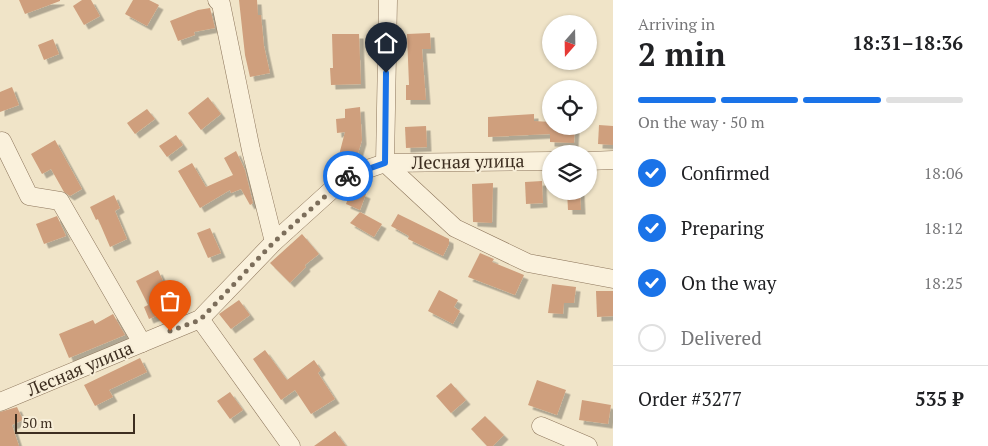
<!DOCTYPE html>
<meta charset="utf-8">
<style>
:root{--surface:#fff;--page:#f6f6f6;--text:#202124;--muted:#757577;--line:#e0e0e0;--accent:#1a73e8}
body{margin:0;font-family:"PT Serif",serif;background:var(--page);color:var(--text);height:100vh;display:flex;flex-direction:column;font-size:19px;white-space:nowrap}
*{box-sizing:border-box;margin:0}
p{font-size:16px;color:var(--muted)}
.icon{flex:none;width:28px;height:28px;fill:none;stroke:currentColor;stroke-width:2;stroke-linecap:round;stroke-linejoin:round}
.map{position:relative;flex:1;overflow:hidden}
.side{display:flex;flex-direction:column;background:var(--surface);width:375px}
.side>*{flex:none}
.needle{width:32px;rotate:200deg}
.buttons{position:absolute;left:542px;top:15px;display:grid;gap:10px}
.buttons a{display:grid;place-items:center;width:55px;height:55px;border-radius:50%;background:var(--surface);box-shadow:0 1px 4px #0004;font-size:25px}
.scale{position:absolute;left:15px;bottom:12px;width:120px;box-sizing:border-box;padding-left:5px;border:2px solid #3d2e20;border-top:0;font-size:14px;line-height:18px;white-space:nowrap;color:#3d2e20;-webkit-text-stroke:4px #f7eed8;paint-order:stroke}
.pin{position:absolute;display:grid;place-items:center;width:42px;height:42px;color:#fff;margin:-51px -21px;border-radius:50% 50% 50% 0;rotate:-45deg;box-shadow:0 0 5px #0007}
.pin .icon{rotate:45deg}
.courier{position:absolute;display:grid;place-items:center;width:50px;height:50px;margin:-25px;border:4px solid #1a73e8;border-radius:50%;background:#fff;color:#222;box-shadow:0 1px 6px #0007}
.summary em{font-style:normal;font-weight:800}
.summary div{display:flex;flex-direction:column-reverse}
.summary{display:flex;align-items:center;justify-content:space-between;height:85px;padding:0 25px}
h1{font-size:32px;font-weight:800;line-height:38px}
.bar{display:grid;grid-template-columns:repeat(4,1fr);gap:8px 5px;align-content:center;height:60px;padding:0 25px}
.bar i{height:6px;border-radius:4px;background:var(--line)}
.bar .on{background:var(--accent)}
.bar p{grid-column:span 4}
.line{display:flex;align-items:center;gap:12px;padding:0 25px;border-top:1px solid var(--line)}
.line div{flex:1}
ol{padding:0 25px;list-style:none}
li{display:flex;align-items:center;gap:15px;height:55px}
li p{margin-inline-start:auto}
li .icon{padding:5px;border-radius:50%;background:var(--accent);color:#fff;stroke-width:4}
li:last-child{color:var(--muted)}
li i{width:28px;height:28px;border:2px solid var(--line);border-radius:50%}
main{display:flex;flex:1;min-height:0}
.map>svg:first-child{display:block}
.building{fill:#cf9f7d;filter:url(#shadow)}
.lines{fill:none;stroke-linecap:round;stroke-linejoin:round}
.minor-casing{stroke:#8d765c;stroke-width:19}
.minor{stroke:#faf1dc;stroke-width:18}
.done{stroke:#7c6e5b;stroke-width:5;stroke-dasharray:0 9}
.route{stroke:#1a73e8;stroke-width:6}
.labels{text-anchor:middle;stroke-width:4;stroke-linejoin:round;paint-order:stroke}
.street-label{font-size:18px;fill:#3d2e20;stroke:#f7eed8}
</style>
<main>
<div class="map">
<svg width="613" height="446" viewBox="0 0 613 446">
<defs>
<filter id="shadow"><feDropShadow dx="4.5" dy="4.5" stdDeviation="0" flood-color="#0004"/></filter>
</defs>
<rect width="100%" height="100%" fill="#f0e4c8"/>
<g class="building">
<polygon points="19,0 60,0 60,1 25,14"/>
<polygon points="82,0 91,0 100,16 84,25 73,6"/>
<polygon points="133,0 149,0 159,5 147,26 125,14"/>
<polygon points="239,0 257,0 258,15 261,15 264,46 270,73 250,77 245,55"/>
<polygon points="210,8 215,28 194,32 195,35 178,41 170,21 198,10"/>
<polygon points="430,33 431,49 422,49 426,100 406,100 406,85 409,85 407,34"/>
<polygon points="332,34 359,34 361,84 331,85 330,68 333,68"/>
<polygon points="53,39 59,54 44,60 38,45"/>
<polygon points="12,87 19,105 0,112 0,92"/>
<polygon points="208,97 221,114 201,130 188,113"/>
<polygon points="360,107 362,140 357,157 351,163 340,168 339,155 345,132 337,133 336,119 345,118 345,109"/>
<polygon points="147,109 155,119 135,134 127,123"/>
<polygon points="534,114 534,121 551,122 551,126 575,126 574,143 550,142 550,134 488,137 488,117"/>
<polygon points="599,125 613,126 613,145 598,144"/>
<polygon points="426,126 427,147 406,148 405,127"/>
<polygon points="176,135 183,145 167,157 159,146"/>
<polygon points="55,140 82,189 70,196 64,192 51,169 42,174 31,154"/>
<polygon points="236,151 245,170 253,203 250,205 241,189 231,193 230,190 200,208 178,171 192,163 206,187 233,175 224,158"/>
<polygon points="542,181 543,203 526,204 525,182"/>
<polygon points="493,183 492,223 473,222 472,184"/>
<polygon points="352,188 366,194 360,210 346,204"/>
<polygon points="567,191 580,191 581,210 568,210"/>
<polygon points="114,195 120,208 115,211 127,239 110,247 98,219 96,220 90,207"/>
<polygon points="360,212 382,224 374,237 350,223"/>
<polygon points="398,214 449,239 449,244 443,256 408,239 409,236 391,226"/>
<polygon points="57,216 66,236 44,244 36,224"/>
<polygon points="210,228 221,253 208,258 197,233"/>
<polygon points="302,234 319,254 305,265 306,267 290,283 270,263"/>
<polygon points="480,253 494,259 492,262 524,275 515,295 468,277"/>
<polygon points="158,270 164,283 159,286 169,311 149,319 144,307 148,305 136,281"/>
<polygon points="552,284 576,287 574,303 564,303 563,314 548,313"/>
<polygon points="439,290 458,300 454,307 460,311 453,324 428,311"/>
<polygon points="596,291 613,291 613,316 597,317"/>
<polygon points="239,300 250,315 231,329 219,314"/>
<polygon points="113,314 125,335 69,358 59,334 93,320 95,324"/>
<polygon points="265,350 287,380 314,360 321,370 318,373 335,399 311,414 295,390 281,400 253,359"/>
<polygon points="140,358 147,372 109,390 113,397 95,406 84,385"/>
<polygon points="537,380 566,390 557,415 528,405"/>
<polygon points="451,383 466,400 451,413 436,396"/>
<polygon points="230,392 243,410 230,419 217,401"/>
<polygon points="582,400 611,405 608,424 579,420"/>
<polygon points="17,407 23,420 12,425 19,446 0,446 0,412"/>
<polygon points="485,416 504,435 493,446 487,446 471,429"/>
<polygon points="335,431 346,446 314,446"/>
</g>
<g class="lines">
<defs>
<g id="minor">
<polyline points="217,0 221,4 251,150 274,242"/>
<polyline points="388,0 385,163 455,228 528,263 613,279"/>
<polyline points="2,141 29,196 60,201 142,343"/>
<polyline points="589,161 613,160"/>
<polyline points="200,319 291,446"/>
<polyline points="0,402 200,319 274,242 347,176 385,163 551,161"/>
<polyline points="541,426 588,446"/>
</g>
</defs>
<use href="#minor" class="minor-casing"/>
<use href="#minor" class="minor"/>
</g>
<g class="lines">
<polyline class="done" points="170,331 200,320 274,242 348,176"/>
<polyline class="route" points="348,176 385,163 386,73"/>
</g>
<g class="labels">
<g class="street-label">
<text transform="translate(468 162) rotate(-1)" y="6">Лесная улица</text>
<text transform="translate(80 369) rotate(-23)" y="6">Лесная улица</text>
</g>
</g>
</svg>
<div class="buttons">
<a><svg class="needle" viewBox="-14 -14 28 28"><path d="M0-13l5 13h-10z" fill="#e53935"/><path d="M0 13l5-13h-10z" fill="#757577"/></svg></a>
<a><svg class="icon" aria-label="locate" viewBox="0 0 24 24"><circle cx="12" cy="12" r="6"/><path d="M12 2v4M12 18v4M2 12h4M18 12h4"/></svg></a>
<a><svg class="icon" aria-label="layers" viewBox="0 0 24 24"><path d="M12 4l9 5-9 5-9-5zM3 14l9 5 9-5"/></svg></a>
</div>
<div class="scale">50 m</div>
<div class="pin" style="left:170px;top:331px;background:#ea580c"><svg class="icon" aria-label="bag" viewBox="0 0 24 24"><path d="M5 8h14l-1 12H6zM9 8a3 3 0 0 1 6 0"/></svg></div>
<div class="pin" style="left:386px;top:73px;background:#1f2937"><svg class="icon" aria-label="home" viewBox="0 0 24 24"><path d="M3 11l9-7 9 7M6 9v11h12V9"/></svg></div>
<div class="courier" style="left:348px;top:176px"><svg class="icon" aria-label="bike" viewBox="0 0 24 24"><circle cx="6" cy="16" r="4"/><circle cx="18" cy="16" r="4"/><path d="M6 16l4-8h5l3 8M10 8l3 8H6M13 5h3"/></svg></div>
</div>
<section class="side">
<div class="summary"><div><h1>2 min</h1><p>Arriving in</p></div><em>18:31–18:36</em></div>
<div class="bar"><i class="on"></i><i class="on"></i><i class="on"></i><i></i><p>On the way · 50 m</p></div>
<ol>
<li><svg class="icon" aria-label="check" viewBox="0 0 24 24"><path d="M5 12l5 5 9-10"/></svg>Confirmed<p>18:06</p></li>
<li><svg class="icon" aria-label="check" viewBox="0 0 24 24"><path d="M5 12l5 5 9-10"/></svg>Preparing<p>18:12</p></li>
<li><svg class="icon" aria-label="check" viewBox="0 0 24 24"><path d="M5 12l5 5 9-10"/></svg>On the way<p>18:25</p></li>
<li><i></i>Delivered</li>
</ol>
<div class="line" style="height:65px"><div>Order #3277</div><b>535 ₽</b></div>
</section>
</main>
